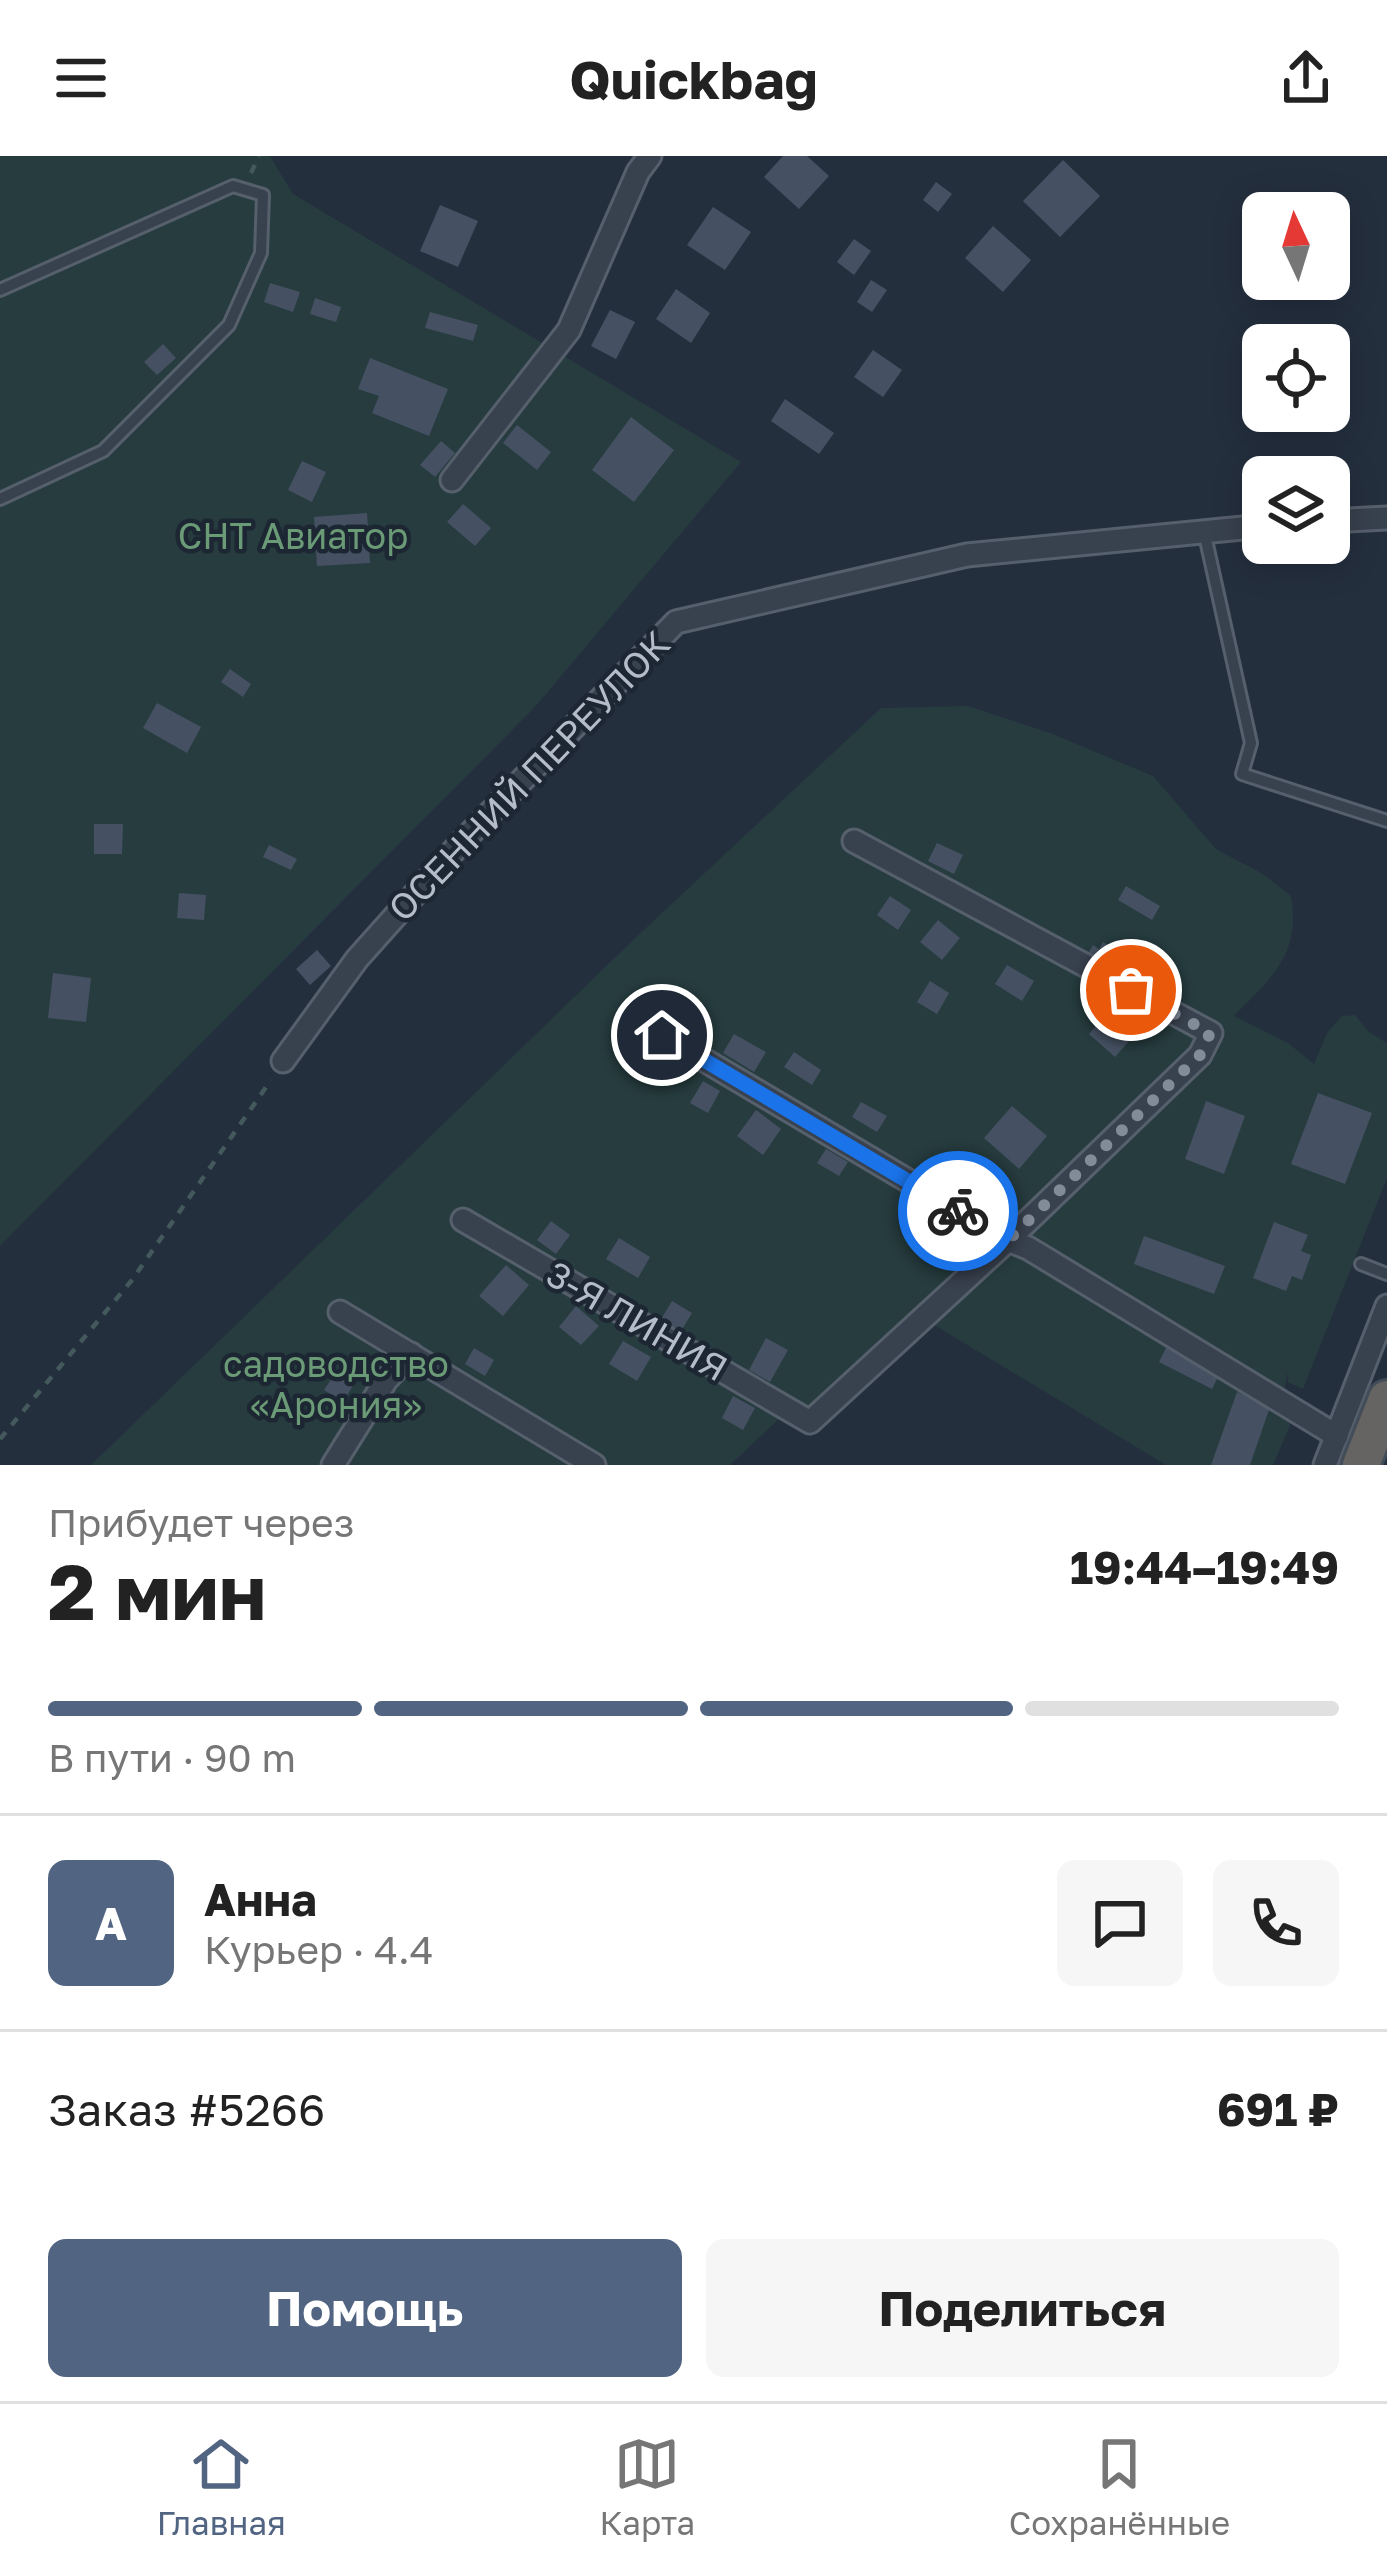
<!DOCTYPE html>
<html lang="ru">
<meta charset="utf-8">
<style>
:root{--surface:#fff;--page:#f6f6f6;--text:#222;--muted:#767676;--line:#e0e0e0;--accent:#516482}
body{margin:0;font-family:"Golos Text",sans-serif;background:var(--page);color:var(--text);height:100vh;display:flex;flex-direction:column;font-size:45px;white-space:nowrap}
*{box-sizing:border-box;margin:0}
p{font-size:39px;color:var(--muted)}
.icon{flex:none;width:66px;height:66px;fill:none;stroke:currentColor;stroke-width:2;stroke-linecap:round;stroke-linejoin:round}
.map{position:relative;height:1309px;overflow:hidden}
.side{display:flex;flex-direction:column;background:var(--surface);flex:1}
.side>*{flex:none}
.needle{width:78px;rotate:356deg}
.buttons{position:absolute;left:1242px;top:36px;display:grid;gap:24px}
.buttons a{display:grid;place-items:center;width:108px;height:108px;border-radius:18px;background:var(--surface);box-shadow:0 6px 30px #0003;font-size:60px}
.pin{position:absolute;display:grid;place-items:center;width:102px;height:102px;color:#fff;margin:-51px;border:6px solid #fff;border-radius:50%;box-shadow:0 3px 12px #0007}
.courier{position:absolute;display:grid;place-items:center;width:120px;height:120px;margin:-60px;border:9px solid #1a73e8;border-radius:50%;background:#fff;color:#222;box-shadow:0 3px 15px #0007}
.overview em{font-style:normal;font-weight:700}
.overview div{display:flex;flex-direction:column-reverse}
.overview{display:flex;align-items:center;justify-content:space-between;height:204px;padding:0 48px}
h1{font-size:78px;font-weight:700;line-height:90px}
.bar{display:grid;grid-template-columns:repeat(4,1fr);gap:18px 12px;align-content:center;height:144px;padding:0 48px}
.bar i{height:15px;border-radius:9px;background:var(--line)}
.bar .current{background:var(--accent)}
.bar p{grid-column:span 4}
.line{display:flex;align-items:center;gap:30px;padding:0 48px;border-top:3px solid var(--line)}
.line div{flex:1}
.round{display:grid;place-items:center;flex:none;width:126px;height:126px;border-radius:18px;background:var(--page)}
.button{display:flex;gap:24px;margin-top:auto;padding:24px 48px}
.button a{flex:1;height:138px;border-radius:18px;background:var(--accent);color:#fff;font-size:48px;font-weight:700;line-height:138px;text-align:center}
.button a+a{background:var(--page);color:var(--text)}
header{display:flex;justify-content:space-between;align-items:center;height:156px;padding:0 48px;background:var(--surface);font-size:54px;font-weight:700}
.dock{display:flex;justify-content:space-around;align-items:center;height:168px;border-top:3px solid var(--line);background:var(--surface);font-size:33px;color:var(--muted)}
.dock a{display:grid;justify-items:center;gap:6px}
.dock .current{color:var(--accent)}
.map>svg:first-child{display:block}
.green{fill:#263c3f}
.building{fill:#455162}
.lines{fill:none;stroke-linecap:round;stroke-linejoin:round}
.service-casing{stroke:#565f6c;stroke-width:16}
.minor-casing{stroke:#565f6c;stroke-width:27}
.trunk-casing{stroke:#434c59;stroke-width:42}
.path{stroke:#44595c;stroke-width:4.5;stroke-dasharray:9 9;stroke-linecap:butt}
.service{stroke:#38414e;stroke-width:10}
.minor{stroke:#38414e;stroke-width:21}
.trunk{stroke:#656462;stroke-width:36}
.done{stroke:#828b98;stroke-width:12;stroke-dasharray:0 21.6}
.route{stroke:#1a73e8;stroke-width:15}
.labels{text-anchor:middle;stroke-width:9;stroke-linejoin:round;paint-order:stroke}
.park-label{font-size:36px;fill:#6b9a76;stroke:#1d2633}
.street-label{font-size:36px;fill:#b4bcc9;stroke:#1d2633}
</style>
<header><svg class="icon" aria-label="menu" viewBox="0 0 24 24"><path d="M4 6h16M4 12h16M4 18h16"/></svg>Quickbag<svg class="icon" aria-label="share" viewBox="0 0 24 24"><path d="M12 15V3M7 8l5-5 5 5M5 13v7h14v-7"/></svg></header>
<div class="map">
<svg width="1387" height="1309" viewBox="0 0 1387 1309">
<rect width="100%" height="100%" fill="#242f3e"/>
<g class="green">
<polygon points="0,0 270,0 293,38 741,306 535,551 0,1090"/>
<path d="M 968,550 L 1053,578 L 1153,620 L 1216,693 L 1263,718 L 1291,740 C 1301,799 1271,822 1234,860 L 1288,887 L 1314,908 L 1327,877 L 1342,860 L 1355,859 L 1369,876 L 1387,887 L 1387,1022 L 1303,1233 L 1288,1226 L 1287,1217 L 1281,1258 L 1291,1267 L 1273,1309 L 1166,1309 L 931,1167 L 817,1273 L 784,1258 L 730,1309 L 91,1309 L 630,787 L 881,552 Z"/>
</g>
<g class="building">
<polygon points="783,0 807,0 829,20 799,53 764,21"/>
<polygon points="1063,4 1100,40 1060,81 1023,45"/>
<polygon points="936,26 952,38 938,56 923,44"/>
<polygon points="440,49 478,65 458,111 420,95"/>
<polygon points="713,51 751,76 725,114 687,89"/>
<polygon points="993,70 1031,104 1003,136 965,102"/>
<polygon points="854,83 871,95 854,119 837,106"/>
<polygon points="871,124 887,134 872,156 857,146"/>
<polygon points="270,127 300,136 293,156 264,146"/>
<polygon points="676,133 710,157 691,187 656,163"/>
<polygon points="315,142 341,151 336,166 310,158"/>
<polygon points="610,154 635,166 616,203 591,190"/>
<polygon points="430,156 478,169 473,185 425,172"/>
<polygon points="163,188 176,202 157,219 144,206"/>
<polygon points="873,194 902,214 883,241 854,221"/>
<polygon points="370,202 448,233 429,280 372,257 379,240 358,233"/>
<polygon points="785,243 834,277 819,298 771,265"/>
<polygon points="631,261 674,294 634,346 592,314"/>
<polygon points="517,269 551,296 537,314 503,287"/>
<polygon points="441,285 455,297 435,321 420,309"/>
<polygon points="302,305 326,316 312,346 288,334"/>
<polygon points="463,348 491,372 475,390 447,366"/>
<polygon points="367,357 370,407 317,410 314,361"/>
<polygon points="230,513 251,528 243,541 221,526"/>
<polygon points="157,547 201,571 187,597 143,572"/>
<polygon points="94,668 123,668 122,698 94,698"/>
<polygon points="937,687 963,699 954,718 928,705"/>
<polygon points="269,689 297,703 291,714 263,701"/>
<polygon points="1126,730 1160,750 1152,764 1118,744"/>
<polygon points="179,737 206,739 204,764 177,762"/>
<polygon points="890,740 911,754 898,774 877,759"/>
<polygon points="938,764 960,782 942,804 920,786"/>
<polygon points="1103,786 1117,795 1113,802 1121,806 1112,821 1084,805 1093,789 1099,793"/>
<polygon points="317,794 331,810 310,829 296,813"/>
<polygon points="1007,809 1034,825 1022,845 995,828"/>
<polygon points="53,817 91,822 86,866 48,862"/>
<polygon points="930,825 949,837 937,858 917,846"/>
<polygon points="1111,852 1138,875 1115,901 1089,878"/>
<polygon points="734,878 766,896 754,916 723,897"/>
<polygon points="794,896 821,914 812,929 784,911"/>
<polygon points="703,925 720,935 708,957 690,947"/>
<polygon points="1318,937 1372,957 1345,1028 1291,1008"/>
<polygon points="1206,945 1245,960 1224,1018 1185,1003"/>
<polygon points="861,946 887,960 877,976 852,961"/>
<polygon points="1012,950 1047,980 1019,1013 984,982"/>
<polygon points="756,954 781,973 763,999 737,980"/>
<polygon points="826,993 848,1006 839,1020 817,1007"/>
<polygon points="946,1000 965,1011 961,1018 965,1020 956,1036 934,1023"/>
<polygon points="915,1042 934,1052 920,1079 901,1068"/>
<polygon points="551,1065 570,1079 556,1098 537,1084"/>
<polygon points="1274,1066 1308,1079 1301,1095 1311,1099 1302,1124 1292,1120 1286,1135 1253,1122"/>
<polygon points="1144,1080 1225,1110 1214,1138 1134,1108"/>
<polygon points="619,1082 650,1101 638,1122 606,1103"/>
<polygon points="506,1109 529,1129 503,1160 479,1140"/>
<polygon points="672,1145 692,1157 680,1177 660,1165"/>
<polygon points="576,1150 599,1170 581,1189 559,1171"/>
<polygon points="766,1182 788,1194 770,1226 749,1214"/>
<polygon points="623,1185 651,1201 637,1225 609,1208"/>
<polygon points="1168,1188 1221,1215 1212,1233 1159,1206"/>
<polygon points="474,1192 494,1204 485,1220 465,1208"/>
<polygon points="336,1216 354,1228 343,1246 324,1234"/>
<polygon points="1237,1236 1271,1248 1250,1309 1211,1309"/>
<polygon points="733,1240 755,1252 743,1274 722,1262"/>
</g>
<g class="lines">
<defs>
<g id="service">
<polyline points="0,134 233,30 263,39 261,97 229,169 103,295 0,343"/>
<polyline points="1204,375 1251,587 1242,618 1387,665"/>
<polyline points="1361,1108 1387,1118"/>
</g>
<g id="minor">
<polyline points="452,324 569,174 638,16 650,0"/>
<polyline points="1329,365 1387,362"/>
<polyline points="662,879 1008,1084 1028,1092 1337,1280"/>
<polyline points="283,905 357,803 458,690 676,466 967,399 1263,370"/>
<polyline points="463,1064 810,1266 1008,1084 1200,899 1211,877 854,685"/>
<polyline points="340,1156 594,1309"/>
<polyline points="333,1309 386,1224 411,1198"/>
<polyline points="1325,1309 1387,1150"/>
</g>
<polyline id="trunk" points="1361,1309 1387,1243"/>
</defs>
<use href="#service" class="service-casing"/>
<use href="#minor" class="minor-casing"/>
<use href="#trunk" class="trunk-casing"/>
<g class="path">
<polyline points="251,17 259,0"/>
<polyline points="0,1283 132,1124 271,924"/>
</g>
<use href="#service" class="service"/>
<use href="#minor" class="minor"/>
<use href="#trunk" class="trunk"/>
</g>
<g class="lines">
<polyline class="done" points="958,1055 1008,1084 1200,899 1210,877 1131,834"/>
<polyline class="route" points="662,879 958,1055"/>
</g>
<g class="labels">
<g class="park-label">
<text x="293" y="393">СНТ Авиатор</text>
<text x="336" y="1221">садоводство<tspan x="336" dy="41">«Арония»</tspan></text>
</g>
<g class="street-label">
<text transform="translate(529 620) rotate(-46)" y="13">ОСЕННИЙ ПЕРЕУЛОК</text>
<text transform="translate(637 1165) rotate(30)" y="13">3-Я ЛИНИЯ</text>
</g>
</g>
</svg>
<div class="buttons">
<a><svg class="needle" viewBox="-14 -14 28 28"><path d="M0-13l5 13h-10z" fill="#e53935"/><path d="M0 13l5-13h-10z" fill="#767676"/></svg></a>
<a><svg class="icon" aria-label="locate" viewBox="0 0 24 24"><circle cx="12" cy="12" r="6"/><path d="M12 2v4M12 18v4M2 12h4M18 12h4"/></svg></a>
<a><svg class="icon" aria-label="layers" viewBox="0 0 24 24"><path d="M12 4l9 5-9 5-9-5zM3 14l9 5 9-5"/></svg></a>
</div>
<div class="pin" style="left:1131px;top:834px;background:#ea580c"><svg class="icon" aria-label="bag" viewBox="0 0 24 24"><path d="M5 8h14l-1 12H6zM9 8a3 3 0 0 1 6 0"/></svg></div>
<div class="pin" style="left:662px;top:879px;background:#1f2937"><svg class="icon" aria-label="home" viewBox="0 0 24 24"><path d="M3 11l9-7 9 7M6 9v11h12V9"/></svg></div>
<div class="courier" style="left:958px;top:1055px"><svg class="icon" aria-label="bike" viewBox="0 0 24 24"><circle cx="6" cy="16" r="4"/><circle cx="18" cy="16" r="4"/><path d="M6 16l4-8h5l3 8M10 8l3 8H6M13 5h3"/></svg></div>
</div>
<section class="side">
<div class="overview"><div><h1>2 мин</h1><p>Прибудет через</p></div><em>19:44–19:49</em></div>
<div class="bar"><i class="current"></i><i class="current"></i><i class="current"></i><i></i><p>В пути · 90 m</p></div>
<div class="line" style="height:216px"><b class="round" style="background:var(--accent);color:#fff">А</b><div><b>Анна</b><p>Курьер · 4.4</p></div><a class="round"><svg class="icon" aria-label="chat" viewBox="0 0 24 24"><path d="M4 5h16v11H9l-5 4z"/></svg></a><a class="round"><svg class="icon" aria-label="phone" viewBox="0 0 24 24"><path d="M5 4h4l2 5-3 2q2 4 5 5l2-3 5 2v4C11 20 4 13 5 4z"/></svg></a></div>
<div class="line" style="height:156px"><div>Заказ #5266</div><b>691 ₽</b></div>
<div class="button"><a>Помощь</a><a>Поделиться</a></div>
</section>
<nav class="dock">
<a class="current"><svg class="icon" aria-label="home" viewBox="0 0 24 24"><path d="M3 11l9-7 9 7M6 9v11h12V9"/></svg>Главная</a>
<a><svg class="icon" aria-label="map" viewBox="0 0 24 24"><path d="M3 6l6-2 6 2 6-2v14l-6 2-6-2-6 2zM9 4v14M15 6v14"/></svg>Карта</a>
<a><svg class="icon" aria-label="saved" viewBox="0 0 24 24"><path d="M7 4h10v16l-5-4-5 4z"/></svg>Сохранённые</a>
</nav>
